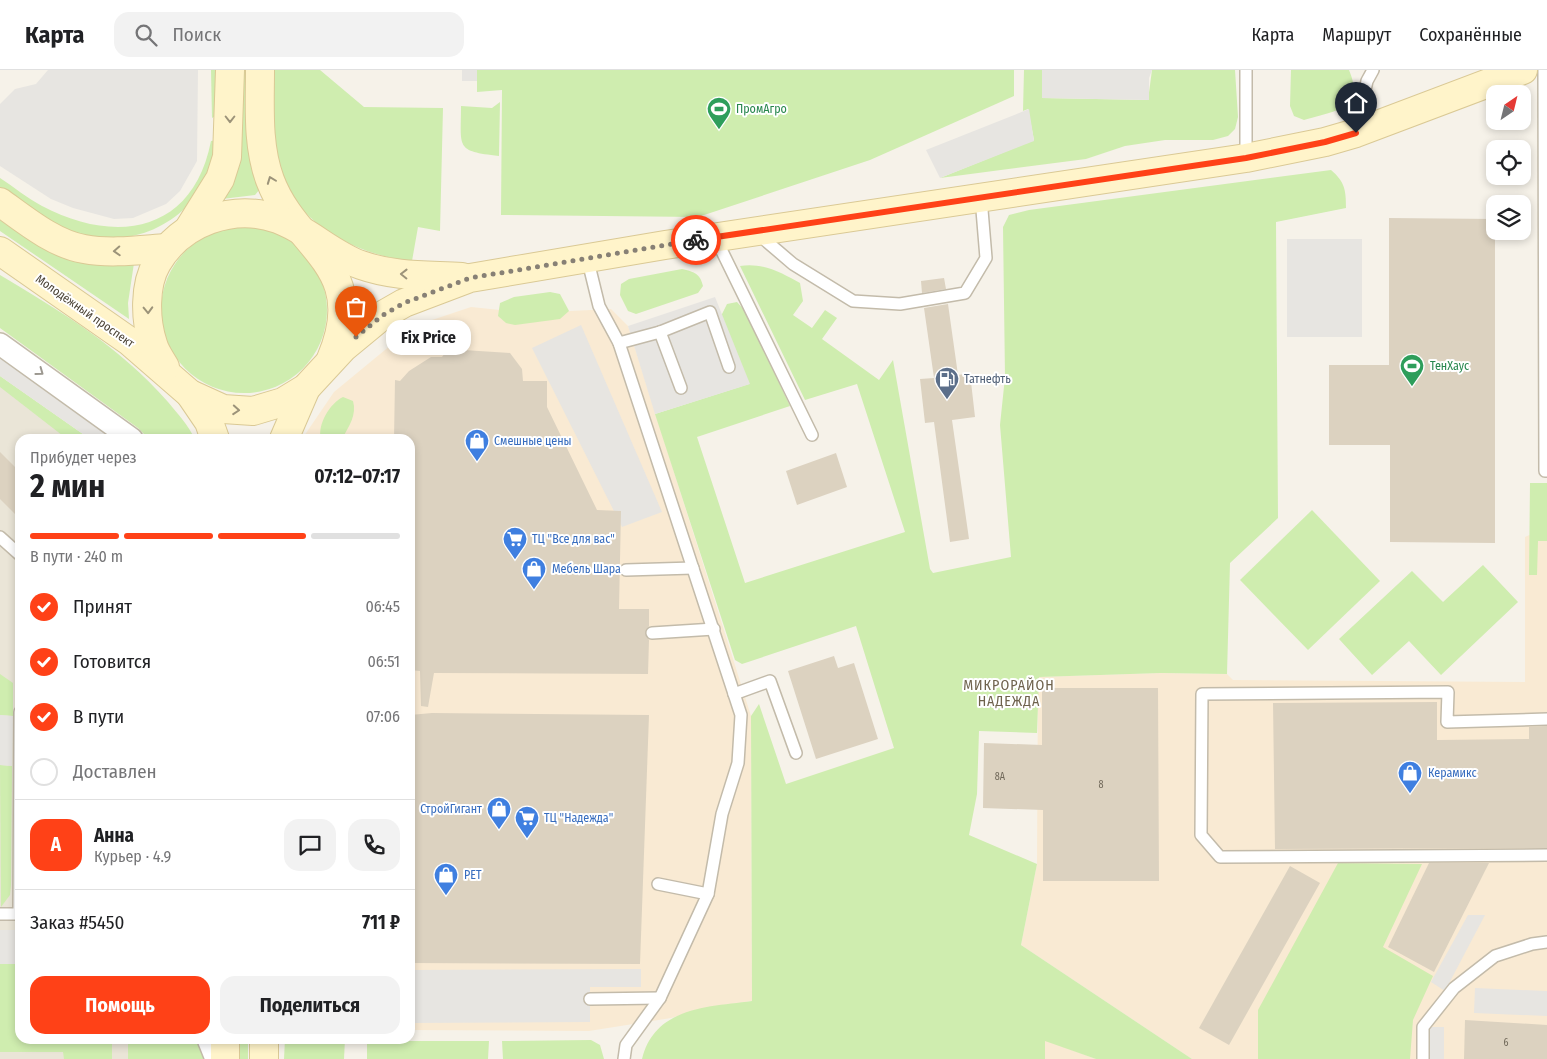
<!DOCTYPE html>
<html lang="ru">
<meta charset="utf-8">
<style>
:root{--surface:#fff;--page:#f2f2f2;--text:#202124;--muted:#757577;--line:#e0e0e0;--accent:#ff4117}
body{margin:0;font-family:"Fira Sans Condensed",sans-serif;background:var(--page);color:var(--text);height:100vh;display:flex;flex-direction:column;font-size:19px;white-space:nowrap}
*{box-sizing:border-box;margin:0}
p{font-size:16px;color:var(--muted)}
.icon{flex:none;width:28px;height:28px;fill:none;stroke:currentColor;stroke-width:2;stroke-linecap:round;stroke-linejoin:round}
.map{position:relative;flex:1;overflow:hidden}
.side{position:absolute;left:15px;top:364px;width:400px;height:610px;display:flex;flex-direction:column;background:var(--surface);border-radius:15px;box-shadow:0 2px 8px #0003}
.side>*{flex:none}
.needle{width:32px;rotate:35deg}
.controls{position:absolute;left:1486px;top:15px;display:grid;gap:10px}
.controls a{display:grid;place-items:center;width:45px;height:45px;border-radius:10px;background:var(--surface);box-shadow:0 2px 8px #0003;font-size:25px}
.pin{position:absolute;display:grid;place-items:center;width:42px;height:42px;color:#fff;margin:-51px -21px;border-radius:50% 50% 50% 0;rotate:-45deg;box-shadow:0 0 5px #0007}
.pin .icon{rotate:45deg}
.courier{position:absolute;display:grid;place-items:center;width:50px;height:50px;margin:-25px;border:4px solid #ff4117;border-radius:50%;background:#fff;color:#222;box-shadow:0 1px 6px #0007}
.bubble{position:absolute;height:35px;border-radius:15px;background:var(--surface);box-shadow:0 2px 8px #0003;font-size:16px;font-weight:700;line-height:35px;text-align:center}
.overview em{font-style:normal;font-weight:700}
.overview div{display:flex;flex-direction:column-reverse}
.overview{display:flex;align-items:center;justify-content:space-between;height:85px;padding:0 15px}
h1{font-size:32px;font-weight:700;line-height:38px}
.bar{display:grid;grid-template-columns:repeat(4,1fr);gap:8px 5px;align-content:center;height:60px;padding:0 15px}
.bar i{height:6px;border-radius:4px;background:var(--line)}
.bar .active{background:var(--accent)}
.bar p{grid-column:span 4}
.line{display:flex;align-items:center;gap:12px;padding:0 15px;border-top:1px solid var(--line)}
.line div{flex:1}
.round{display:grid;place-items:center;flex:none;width:52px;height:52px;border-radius:15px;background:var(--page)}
ol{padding:0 15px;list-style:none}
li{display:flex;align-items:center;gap:15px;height:55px}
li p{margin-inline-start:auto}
li .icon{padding:5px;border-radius:50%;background:var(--accent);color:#fff;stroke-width:4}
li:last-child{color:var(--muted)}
li i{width:28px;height:28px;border:2px solid var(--line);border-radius:50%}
.action{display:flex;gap:10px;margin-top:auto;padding:10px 15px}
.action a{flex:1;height:58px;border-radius:15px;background:var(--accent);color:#fff;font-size:20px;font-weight:700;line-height:58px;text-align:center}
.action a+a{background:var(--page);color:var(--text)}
header{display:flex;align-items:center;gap:30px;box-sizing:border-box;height:70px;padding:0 25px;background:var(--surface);border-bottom:1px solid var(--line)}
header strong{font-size:24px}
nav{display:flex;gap:28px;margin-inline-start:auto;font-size:18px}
.search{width:350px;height:45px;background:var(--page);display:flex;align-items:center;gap:12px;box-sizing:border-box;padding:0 18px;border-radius:15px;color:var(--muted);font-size:19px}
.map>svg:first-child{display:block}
.residential{fill:#eae5d7}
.commercial{fill:#f9ead3}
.green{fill:#cfedaf}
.parking{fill:#e7e5e1}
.building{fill:#dcd2c0}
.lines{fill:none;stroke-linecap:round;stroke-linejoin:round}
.lane-casing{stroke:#c3bbaa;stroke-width:14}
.street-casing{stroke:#c3bbaa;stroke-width:24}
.secondary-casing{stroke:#dac995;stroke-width:30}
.lane{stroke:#fff;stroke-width:11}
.street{stroke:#fff;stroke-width:21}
.secondary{stroke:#fff4ca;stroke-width:28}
.oneway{stroke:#9c9379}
.oneway2{stroke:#9c9890}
.done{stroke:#878075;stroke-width:5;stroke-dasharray:0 9}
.route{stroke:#ff4117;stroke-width:6}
.labels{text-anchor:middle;stroke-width:4;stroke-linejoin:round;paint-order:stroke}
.number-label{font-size:10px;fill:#6f6758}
.leisure-label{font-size:12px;fill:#27864d;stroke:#fff;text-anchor:start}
.street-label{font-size:12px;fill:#4b4336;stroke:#fff}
.service-label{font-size:12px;fill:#4e5e75;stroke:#fff;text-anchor:start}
.shop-label{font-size:12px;fill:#366cbe;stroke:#fff;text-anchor:start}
.neighbourhood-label{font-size:14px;letter-spacing:1px;fill:#6e624c;stroke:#fff}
</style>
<header>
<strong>Карта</strong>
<div class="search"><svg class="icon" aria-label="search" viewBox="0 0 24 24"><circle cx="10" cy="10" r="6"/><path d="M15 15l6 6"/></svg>Поиск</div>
<nav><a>Карта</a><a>Маршрут</a><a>Сохранённые</a></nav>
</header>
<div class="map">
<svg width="1547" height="989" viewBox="0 0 1547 989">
<rect width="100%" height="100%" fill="#f6f2e9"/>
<polygon class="residential" points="0,313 74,369 20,369 20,969 150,969 152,989 0,989"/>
<g class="commercial">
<polygon points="471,237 530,243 611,239 628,256 751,646 752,931 706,938 671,948 589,961 410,960 410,369 302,369 334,322 414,256"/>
<polygon points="1536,462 1547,462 1547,989 1192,989 1021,875 1037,794 1038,607 1161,603 1227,604 1233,610 1525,612 1525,467"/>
<polygon points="1045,970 1096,989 1045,989"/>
</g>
<g class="green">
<polygon points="211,0 217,0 217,45 212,48"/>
<polygon points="240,0 249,0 260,119 255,125 222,129"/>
<path d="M 271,0 L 320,0 L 364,37 L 443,38 L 440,161 L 418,157 L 412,191 C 361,186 304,158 282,109 C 280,104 276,98 275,92 C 270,62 272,30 271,0 Z"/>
<polygon points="477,0 1014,0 1014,26 870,90 698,147 501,145 502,20 477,22"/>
<polygon points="1024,0 1042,0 1042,28 1148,30 1152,0 1235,0 1238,47 1235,59 1228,66 1213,70 1165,70 1125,76 1086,89 940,108 1034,70 1028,39 1023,41"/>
<path d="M 1291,0 L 1349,0 C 1366,40 1333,41 1304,50 L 1294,46 L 1290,36 Z"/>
<path d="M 500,32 L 499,86 C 455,81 461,78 461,36 L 492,38 Z"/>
<path d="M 218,70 C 211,141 140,186 72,162 C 45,153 23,133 0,117 L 0,108 C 14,117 27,128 42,136 C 116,175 193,163 211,71 Z"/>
<path d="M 1331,100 C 1345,112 1346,120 1346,138 L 1276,152 L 1278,448 L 1230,493 L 1227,604 L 1161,603 L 1039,607 L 1037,663 L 979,661 L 977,724 L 969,765 L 1037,794 L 1021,875 L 1192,989 L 1096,989 L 1045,971 L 1045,989 L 642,989 C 655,937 707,937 752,931 L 751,646 L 759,634 L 786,714 L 894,678 L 856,556 L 742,594 L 735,590 L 655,344 L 749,314 L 721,246 L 727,234 L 737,232 L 746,242 L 790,336 L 697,367 L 745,513 L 905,462 L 857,314 L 805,330 L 740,196 C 762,192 782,203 800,213 L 803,231 L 793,245 L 812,258 L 825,240 L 837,248 L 822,269 L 879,310 L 893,290 L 930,499 L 933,503 L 1011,487 L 1000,355 L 1005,307 L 1003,157 L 1009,145 L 1029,140 Z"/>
<path d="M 0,150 C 51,185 71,198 134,193 L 128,233 L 129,249 L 0,161 Z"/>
<circle cx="244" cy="240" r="83"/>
<path d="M 682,199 C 694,202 700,203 703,216 L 698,223 L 636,244 L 628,241 L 620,225 L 621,214 L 629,209 Z"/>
<path d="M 0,205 C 63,243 119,276 168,332 C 178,344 188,355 195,369 L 149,369 L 138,358 L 0,258 Z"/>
<polygon points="550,222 560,224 569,241 560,249 515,255 506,253 498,246 500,233 514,227"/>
<polygon points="0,306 90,369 67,369 0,317"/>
<path d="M 343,327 L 353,331 C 357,345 349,356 342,369 L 321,369 C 317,355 330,333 343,327 Z"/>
<polygon points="1530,413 1547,413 1547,471 1538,471 1537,505 1529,505"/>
<polygon points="1312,440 1380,511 1308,580 1240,510"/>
<polygon points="1483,495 1518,532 1441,605 1409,571 1372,605 1339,569 1412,501 1443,532"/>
<polygon points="0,604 13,613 13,646 0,645"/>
<polygon points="0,695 12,696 11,815 10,825 1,837"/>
<polygon points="1338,793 1422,794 1383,877 1433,906 1413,950 1410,989 1258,989 1258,940"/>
<polygon points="0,894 20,894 20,969 112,969 112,989 64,989 63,982 0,982"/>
<polygon points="128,969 199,969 205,989 128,989"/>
<polygon points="240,969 248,969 248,989 239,989"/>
<polygon points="285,969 345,969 344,989 284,989"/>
<polygon points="591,970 600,975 604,989 503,989 502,971"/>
<polygon points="367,971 489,971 488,989 367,989"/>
</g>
<g class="parking">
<polygon points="48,0 198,0 197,91 180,121 166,134 133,148 114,149 73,138 51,129 0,96 0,34 15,19 36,14"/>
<rect x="462" y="0" width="15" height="11"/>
<polygon points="1042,0 1152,0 1149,8 1149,30 1042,28"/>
<polygon points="1029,39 1034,71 940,108 926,80"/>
<rect x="1287" y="169" width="75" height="98"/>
<polygon points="715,227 750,314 655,344 628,256"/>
<polygon points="581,255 662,442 622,457 532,278"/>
<polygon points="0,288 113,367 90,369 0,306"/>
<polygon points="0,645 13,646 12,696 0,695"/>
<polygon points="1468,845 1485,845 1445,921 1431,912"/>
<rect x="0" y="860" width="20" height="34"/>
<polygon points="641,899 641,917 590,917 590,952 410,953 410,900"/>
<polygon points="1475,918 1547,921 1547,946 1474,943"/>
<rect x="1429" y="957" width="15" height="32"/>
</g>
<g class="building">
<polygon points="1389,148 1495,149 1495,473 1390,472 1390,375 1329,375 1329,295 1389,295"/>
<polygon points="944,208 946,219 922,223 921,211"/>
<polygon points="948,234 958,305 970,303 975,347 952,350 969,469 950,472 934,352 925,353 920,309 934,308 924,238"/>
<polygon points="448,279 510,283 522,299 523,311 547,311 547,337 597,440 621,441 619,539 649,539 649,556 645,563 649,570 648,604 434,603 428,637 421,636 420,601 410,600 410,369 394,369 395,310 400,311 409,301 431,287 442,287"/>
<polygon points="0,382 20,402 20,449 0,429"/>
<polygon points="836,383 847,417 797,435 786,401"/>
<polygon points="834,586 838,598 854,593 878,669 816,689 788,601"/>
<polygon points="1042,618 1158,618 1159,811 1043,811 1043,740 983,738 984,673 1042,675"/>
<polygon points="1437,632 1437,670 1529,669 1529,657 1547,656 1547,778 1275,779 1273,633"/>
<polygon points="432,643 649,645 640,894 410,893 410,645"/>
<polygon points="1429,793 1489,793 1434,902 1388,877"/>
<polygon points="1290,796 1320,813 1229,975 1199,958"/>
<polygon points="1465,950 1547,955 1547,989 1464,989"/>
</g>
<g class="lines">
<defs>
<g id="lane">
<polyline points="1246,0 1246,88"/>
<polyline points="1544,0 1545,401 1547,401"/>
<polyline points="1356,60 1367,11 1373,0"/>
<polyline points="758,164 793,194 853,231 900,234 965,223 986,188 981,128"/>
<polyline points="715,167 812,365"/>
<polyline points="587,187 599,236 619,273 741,645 738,693 722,744 708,824 660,928 626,975 624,989"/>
<polyline points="660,262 681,318"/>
<polyline points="619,273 660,262 710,242 729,297"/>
<polyline points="0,467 20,485"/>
<polyline points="626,500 693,498"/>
<polyline points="652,563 714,559"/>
<polyline points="734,624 770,611 796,683"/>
<polyline points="1547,649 1447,652 1448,622 1202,624 1201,765 1220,787 1547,785"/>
<polyline points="658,814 708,824"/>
<polyline points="0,844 20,844"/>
<polyline points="19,844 20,642"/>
<polyline points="590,929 660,928"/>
<polyline points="1423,989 1423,957 1454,918 1495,886 1532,874 1547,872"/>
</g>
<g id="street">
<polyline points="0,274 132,369"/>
<polyline points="208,969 216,989"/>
</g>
<g id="secondary">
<path d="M 260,0 C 260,36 257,75 270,110 C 296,180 371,195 331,289"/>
<path d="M 0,132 C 25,150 54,174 84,179 C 111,184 139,180 166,178"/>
<polyline points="190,157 220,109 227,87 230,0"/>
<polyline points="0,181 129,271 190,324 223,339 253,341 283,332 306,318 343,278 383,245 404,233 470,208 665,175 1246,88 1325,72 1356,63 1523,0"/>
<path d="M 165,297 C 161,290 155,282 153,274 C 145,250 144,215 157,193 C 181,152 233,133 278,149 C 308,160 332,185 361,195 C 395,207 427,205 462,207"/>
<polyline points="190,324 209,352 215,369"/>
<polyline points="284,369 306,318"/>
<polyline points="225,989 225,969"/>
<polyline points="264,989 264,969"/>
</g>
</defs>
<use href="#lane" class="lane-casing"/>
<use href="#street" class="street-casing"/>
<use href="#secondary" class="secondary-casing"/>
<use href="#lane" class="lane"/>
<use href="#street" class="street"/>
<use href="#secondary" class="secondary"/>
</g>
<defs><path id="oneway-chevron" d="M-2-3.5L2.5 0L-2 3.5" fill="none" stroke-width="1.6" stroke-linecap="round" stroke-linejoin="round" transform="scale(1.25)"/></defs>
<g class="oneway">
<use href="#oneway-chevron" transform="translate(230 49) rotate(90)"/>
<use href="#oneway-chevron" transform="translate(271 110) rotate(-111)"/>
<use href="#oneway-chevron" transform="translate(117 181) rotate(177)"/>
<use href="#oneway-chevron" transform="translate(404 204) rotate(-179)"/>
<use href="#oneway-chevron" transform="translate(148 240) rotate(88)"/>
<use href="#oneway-chevron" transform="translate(236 340) rotate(4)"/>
</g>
<use class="oneway2" href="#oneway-chevron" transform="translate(40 302) rotate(36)"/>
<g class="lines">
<polyline class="done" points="356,267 383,245 404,233 470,208 696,170"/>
<polyline class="route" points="696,170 1246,88 1325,72 1356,63"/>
</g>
<defs>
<symbol id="stadium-pin" viewBox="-11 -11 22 30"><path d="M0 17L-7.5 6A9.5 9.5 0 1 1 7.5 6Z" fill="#2e9e5b" stroke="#fff"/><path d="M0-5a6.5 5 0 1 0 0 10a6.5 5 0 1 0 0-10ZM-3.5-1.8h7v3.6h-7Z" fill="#fff"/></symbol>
<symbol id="fuel-pin" viewBox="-11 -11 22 30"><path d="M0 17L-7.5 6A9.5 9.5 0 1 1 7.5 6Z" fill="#5c6f8a" stroke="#fff"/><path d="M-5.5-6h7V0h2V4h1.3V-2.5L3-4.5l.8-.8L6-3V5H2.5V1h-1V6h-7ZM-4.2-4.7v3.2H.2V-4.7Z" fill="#fff"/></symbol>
<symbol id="shop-pin" viewBox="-11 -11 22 30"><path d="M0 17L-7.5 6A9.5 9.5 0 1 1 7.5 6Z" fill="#3f7fe0" stroke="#fff"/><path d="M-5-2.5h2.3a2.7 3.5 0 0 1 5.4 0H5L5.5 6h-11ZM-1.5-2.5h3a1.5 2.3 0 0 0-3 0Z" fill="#fff"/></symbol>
<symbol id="supermarket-pin" viewBox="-11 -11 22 30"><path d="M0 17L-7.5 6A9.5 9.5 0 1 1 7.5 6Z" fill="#3f7fe0" stroke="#fff"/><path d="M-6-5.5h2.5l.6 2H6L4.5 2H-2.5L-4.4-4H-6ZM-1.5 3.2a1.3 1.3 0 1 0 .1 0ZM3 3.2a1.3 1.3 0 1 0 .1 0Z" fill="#fff"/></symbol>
</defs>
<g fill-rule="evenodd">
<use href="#stadium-pin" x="705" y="25" width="28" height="38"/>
<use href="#stadium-pin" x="1398" y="282" width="28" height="38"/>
<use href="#fuel-pin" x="933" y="295" width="28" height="38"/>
<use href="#shop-pin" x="463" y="357" width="28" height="38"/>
<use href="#supermarket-pin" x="501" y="455" width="28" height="38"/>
<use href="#shop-pin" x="520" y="485" width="28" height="38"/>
<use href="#shop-pin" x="1396" y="689" width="28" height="38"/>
<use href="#shop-pin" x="485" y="725" width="28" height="38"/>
<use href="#supermarket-pin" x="513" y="734" width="28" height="38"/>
<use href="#shop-pin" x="432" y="791" width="28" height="38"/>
</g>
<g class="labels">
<g class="number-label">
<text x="1000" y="710">8А</text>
<text x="1101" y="718">8</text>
<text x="1506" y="976">6</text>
</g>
<g class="leisure-label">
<text x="736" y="43">ПромАгро</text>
<text x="1430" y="300">ТенХаус</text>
</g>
<g class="street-label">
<text transform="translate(85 241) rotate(35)" y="4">Молодёжный проспект</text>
</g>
<g class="service-label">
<text x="964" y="313">Татнефть</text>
</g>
<g class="shop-label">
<text x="494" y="375">Смешные цены</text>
<text x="532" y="473">ТЦ "Все для вас"</text>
<text x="552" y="503">Мебель Шара</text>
<text x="1428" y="707">Керамикс</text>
<text x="482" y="743" text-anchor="end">СтройГигант</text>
<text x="544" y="752">ТЦ "Надежда"</text>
<text x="464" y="809">РЕТ</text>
</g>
<g class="neighbourhood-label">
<text x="1009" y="620">МИКРОРАЙОН<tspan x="1009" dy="16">НАДЕЖДА</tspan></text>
</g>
</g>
</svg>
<div class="controls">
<a><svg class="needle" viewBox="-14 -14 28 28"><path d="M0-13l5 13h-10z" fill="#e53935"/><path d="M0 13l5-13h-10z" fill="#757577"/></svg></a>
<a><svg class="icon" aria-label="locate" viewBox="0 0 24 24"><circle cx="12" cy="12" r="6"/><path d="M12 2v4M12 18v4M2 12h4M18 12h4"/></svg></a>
<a><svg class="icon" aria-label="layers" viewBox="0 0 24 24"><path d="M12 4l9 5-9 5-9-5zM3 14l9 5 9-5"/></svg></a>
</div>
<div class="pin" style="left:356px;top:267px;background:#ea580c"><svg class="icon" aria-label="bag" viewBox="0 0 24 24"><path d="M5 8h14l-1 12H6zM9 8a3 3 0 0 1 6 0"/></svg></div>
<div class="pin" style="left:1356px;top:63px;background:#1f2937"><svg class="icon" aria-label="home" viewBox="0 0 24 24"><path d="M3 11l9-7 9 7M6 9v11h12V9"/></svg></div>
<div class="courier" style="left:696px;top:170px"><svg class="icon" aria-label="bike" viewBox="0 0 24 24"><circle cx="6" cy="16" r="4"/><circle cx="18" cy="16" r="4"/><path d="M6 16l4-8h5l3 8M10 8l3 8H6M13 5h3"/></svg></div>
<div class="bubble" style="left:386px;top:250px;width:85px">Fix Price</div>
<section class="side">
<div class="overview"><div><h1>2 мин</h1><p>Прибудет через</p></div><em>07:12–07:17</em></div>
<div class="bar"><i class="active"></i><i class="active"></i><i class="active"></i><i></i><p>В пути · 240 m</p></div>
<ol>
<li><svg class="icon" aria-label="check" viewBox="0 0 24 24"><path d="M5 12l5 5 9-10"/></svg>Принят<p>06:45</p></li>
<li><svg class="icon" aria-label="check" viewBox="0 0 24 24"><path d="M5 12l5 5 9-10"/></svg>Готовится<p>06:51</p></li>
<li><svg class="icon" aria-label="check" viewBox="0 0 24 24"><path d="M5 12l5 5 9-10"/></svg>В пути<p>07:06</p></li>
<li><i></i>Доставлен</li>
</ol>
<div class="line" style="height:90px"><b class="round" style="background:var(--accent);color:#fff">А</b><div><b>Анна</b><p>Курьер · 4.9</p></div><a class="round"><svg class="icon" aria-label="chat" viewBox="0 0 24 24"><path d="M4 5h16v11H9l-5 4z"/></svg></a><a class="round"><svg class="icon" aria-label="phone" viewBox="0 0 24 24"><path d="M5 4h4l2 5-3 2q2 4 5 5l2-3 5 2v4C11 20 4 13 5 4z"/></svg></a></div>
<div class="line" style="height:65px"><div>Заказ #5450</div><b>711 ₽</b></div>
<div class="action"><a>Помощь</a><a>Поделиться</a></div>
</section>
</div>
